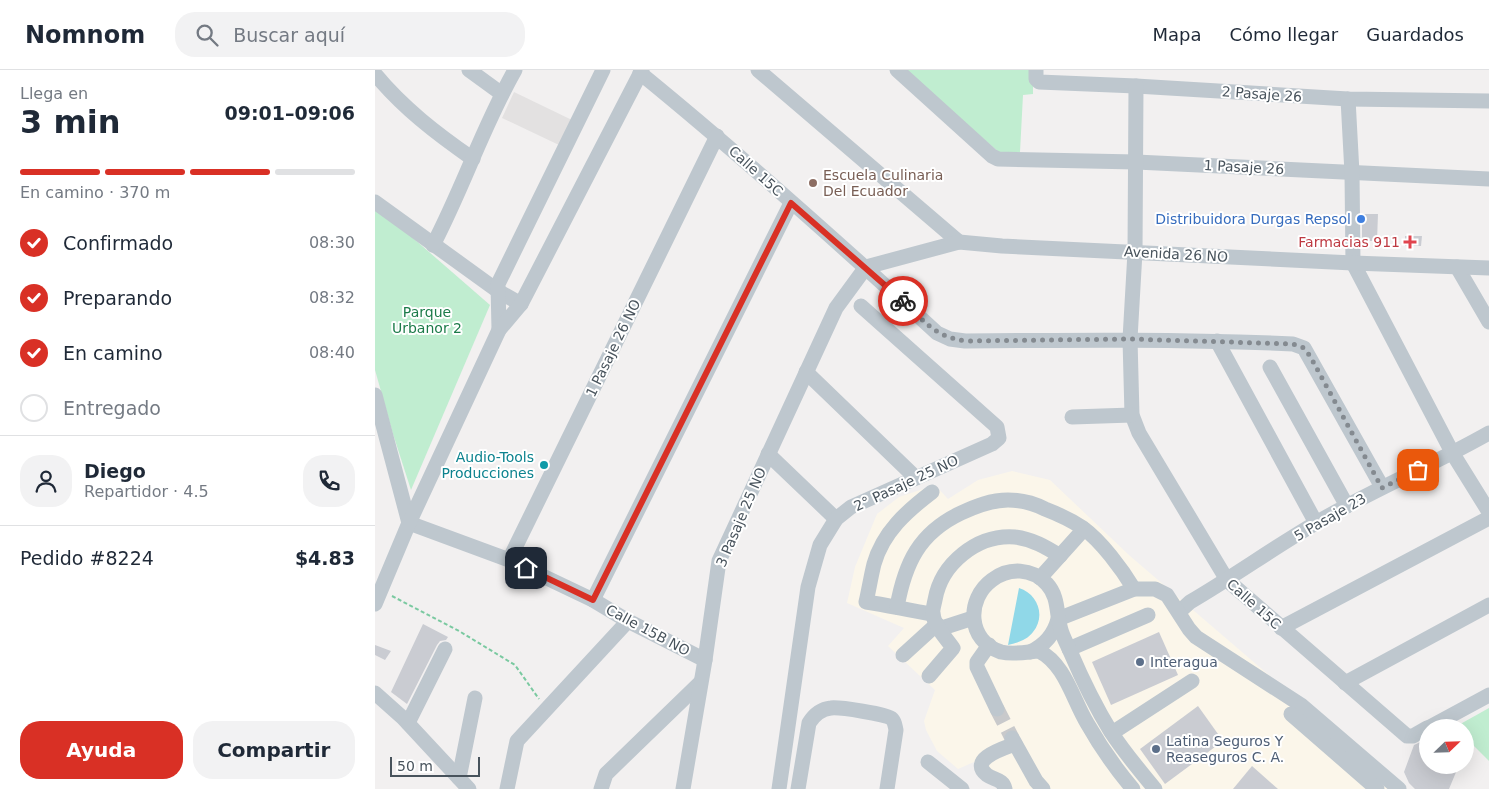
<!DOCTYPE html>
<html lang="es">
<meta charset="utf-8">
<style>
:root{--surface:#fff;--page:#f2f2f3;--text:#1f2937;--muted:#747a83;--line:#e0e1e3;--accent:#d93025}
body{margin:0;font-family:"DejaVu Sans",sans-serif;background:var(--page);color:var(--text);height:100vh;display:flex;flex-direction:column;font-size:19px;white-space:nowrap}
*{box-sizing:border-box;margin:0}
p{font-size:16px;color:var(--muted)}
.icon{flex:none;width:28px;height:28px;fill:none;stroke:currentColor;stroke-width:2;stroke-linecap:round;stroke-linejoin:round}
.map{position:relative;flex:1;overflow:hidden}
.panel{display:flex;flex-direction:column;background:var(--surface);width:375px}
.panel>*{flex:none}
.needle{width:32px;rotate:67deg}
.tools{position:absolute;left:1044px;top:649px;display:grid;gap:10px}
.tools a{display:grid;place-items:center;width:55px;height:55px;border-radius:50%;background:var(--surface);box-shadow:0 5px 20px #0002;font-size:25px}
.scale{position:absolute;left:15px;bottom:12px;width:90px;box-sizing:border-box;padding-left:5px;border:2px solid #48535c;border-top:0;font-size:14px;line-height:18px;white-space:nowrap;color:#48535c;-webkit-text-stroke:4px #fff;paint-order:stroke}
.pin{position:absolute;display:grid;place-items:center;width:42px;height:42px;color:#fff;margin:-21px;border-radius:10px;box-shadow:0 2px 8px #0006}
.courier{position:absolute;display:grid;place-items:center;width:50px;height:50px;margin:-25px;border:4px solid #d93025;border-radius:50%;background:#fff;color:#222;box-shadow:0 1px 6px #0007}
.head em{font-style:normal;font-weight:800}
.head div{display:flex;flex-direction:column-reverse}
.head{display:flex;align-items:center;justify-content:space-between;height:85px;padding:0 20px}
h1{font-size:32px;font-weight:800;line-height:38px}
.bar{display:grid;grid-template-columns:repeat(4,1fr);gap:8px 5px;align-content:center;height:60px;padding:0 20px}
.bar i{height:6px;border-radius:4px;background:var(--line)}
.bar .on{background:var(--accent)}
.bar p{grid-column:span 4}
.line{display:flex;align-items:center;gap:12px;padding:0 20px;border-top:1px solid var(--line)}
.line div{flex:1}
.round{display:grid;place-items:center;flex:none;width:52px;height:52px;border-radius:20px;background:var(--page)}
ol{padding:0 20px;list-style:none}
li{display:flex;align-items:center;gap:15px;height:55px}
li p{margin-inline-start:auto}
li .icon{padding:5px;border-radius:50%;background:var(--accent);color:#fff;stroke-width:4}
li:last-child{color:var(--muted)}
li i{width:28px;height:28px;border:2px solid var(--line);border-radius:50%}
.button{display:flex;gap:10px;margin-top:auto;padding:10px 20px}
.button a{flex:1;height:58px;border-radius:20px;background:var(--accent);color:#fff;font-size:20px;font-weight:800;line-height:58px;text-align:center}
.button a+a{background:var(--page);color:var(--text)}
header{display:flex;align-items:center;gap:30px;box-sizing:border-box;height:70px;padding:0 25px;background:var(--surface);border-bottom:1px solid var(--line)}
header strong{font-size:24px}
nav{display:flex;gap:28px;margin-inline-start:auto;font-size:18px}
.search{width:350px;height:45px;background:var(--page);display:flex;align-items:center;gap:12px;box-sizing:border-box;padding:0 18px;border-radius:20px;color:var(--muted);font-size:19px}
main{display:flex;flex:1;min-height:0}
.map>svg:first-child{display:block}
.commercial{fill:#fbf6ea}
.education{fill:#e3e1e1}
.green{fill:#c0edd0}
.water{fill:#90d8e8}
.building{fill:#caccd2}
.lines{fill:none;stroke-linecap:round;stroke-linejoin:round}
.minor-tunnel{stroke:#c8c9cb;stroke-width:15;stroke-dasharray:15 8;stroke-linecap:butt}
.path{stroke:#7ac9a0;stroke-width:2;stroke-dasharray:4 2.5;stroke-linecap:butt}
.minor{stroke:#bec7ce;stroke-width:15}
.done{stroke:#848a90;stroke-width:5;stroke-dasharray:0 9}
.route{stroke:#d93025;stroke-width:6}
.education-dot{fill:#8d6e63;stroke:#fff;stroke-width:2}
.shop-dot{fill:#3f7fe0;stroke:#fff;stroke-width:2}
.health-dot{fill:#e0444e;stroke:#fff;stroke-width:2}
.culture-dot{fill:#0f9aa8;stroke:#fff;stroke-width:2}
.service-dot{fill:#5c6f8a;stroke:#fff;stroke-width:2}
.labels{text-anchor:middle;stroke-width:4;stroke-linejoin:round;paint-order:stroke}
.street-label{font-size:14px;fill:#48535c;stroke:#fff}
.education-label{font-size:14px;fill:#785e54;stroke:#fff;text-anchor:start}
.shop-label{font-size:14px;fill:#366cbe;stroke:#fff;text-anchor:end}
.health-label{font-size:14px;fill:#be3a42;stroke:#fff;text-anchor:end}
.park-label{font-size:14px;fill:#1c7b49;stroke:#fff}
.culture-label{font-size:14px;fill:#0d838f;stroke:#fff;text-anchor:end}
.service-label{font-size:14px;fill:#4e5e75;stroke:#fff;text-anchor:start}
</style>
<header>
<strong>Nomnom</strong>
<div class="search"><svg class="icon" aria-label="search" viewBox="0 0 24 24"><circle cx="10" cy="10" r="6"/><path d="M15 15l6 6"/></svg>Buscar aquí</div>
<nav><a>Mapa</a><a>Cómo llegar</a><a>Guardados</a></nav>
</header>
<main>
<section class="panel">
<div class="head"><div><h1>3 min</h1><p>Llega en</p></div><em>09:01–09:06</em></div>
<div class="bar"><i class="on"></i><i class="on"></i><i class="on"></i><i></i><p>En camino · 370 m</p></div>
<ol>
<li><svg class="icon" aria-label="check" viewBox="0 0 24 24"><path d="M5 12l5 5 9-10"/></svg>Confirmado<p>08:30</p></li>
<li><svg class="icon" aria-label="check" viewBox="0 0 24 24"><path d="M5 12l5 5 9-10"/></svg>Preparando<p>08:32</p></li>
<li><svg class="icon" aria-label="check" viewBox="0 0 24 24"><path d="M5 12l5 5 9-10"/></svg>En camino<p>08:40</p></li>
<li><i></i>Entregado</li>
</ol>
<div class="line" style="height:90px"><a class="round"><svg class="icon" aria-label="person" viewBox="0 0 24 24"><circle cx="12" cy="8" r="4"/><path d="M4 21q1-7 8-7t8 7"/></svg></a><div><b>Diego</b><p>Repartidor · 4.5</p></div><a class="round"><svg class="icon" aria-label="phone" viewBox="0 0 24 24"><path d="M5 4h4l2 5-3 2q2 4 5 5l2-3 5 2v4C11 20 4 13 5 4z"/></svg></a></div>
<div class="line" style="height:65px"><div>Pedido #8224</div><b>$4.83</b></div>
<div class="button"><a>Ayuda</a><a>Compartir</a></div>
</section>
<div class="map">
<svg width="1114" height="719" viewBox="0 0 1114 719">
<rect width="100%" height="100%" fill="#f2f0f0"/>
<polygon class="commercial" points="637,401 675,410 755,486 1027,719 637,719 607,705 599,692 583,699 562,681 551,660 549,651 560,620 513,576 529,558 472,533 480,497 502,444 524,427 560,415 573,429 603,410"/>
<polygon class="education" points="139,22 197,50 184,75 127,48"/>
<g class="green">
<polygon points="529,0 658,0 658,24 648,25 645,82 626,84"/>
<polygon points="0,135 115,235 36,420 18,364 0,300"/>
<polygon points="1114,638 1114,691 1090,667 1090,658 1080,657"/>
</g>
<path class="water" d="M 644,518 C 663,524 671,546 658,562 C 652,570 642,573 633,575 Z"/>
<g class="building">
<polygon points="987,144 1003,144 1002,171 987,171"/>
<polygon points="1030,166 1047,166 1046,176 1030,176"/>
<polygon points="48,554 73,567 71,570 65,571 62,575 32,634 16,622"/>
<polygon points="784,562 803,605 736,635 717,592"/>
<polygon points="0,575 16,581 10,590 0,585"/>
<polygon points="823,636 848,671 790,714 765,679"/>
<polygon points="1052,669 1052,695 1084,695 1074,719 1040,719 1034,713 1029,702 1039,675"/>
<polygon points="877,696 903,719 858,719"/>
</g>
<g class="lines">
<polyline class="minor-tunnel" points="622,639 637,668"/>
<polyline class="path" points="17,526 84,561 140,595 164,629"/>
<g class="minor">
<polyline points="94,0 127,24"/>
<polyline points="383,0 584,172"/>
<polyline points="522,0 617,86 623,89 761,92 1114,109"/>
<polyline points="661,0 661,9 664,12 761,16 973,29 1114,31"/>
<path d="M 265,3 C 367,86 465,174 562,263 L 575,269 L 590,271 C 700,270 809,269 918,274 L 929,278 L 1007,417"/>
<path d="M 0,4 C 28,38 62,64 98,89"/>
<polyline points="761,16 760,182 755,269 757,345 764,363 852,510 1032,666 1038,666 1052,658"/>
<polyline points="973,29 977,103 978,193 1078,384 1114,442"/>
<polyline points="0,132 123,221 146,234"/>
<path d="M 58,175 C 88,118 108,56 140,0"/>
<polyline points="1082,197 1114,252"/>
<polyline points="124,260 123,214 228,0"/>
<polyline points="842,271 941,453"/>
<polyline points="895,297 972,436"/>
<polyline points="431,302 541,408"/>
<polyline points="0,325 34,453 134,490 218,530 253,551 330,590"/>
<polyline points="697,347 757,345"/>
<polyline points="393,384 461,449"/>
<path d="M 557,422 C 532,441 508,462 499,494 C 496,506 494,519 491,532 C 514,535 535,541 558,544"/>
<polyline points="134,490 342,66"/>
<polyline points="665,508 709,459"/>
<polyline points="218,530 416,133"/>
<polyline points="0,534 34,453 124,260 146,234 267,0"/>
<path d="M 522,537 C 530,493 544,463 586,443 C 601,436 616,430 633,430 C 647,430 658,433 670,439 C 683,444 696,450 708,458 C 726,471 747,499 759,519"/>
<path d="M 804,542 L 815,532 C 858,507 898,478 941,453 C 997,420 1058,395 1114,363"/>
<polyline points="906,558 1114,448"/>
<polyline points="564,559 598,548"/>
<polyline points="614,575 602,592 602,597 622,639"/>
<polyline points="694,579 773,545"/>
<path d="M 655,582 C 670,575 679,565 683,549 L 759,519 L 780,519 L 792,525 L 814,559 L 821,567 L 926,635 L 1024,719"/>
<polyline points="528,585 562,554"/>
<path d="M 554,606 L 578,578 C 571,568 560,557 558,545 C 557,541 559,535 560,530 C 566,494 602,464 640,467 C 657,469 671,477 685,486"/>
<polyline points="970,613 1114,535"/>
<polyline points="0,623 28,648 94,719"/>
<polyline points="916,644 1002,719"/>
<polyline points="33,653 70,579"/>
<polyline points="1053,658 1114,625"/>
<polyline points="737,663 817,611"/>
<polyline points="637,668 661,711 668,719"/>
<polyline points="553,692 587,719"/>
<polyline points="84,708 100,628"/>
<polyline points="132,719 142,671 253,551"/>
<polyline points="226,719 231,704 325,613"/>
<polyline points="308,719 330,590 344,491 461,238 491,197 584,172 627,176 978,193 1114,198"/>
<polyline points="404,719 433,517 445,475 461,449 476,437 617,374 624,368 622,357 486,236"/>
<path d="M 423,719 L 434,653 C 439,645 446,639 456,638 C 464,637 512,644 517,649 C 520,652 520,656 521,660 L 512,719"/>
<path d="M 630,719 C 628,709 619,710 612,705 C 592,689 630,678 640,674"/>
<path d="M 758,719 C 741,699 725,676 712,653 C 698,630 690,594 664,581 C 651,582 639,585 626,582 C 592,571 591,529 617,510 C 634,497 657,498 672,514 C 684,527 681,544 686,560 C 688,567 692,574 695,581 C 707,609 720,636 736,662 C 749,682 765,701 780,719"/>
</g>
</g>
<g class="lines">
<path class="done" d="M 528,231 C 550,252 559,266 590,271 L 755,269 L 918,274 L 929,278 L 935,286 L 1007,418 L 1043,400"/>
<polyline class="route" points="151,498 218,530 416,133 528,231"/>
</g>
<circle class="education-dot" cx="438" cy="113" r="5"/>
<circle class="shop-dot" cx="986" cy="149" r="5"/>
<path class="health-dot" d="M1032.5 164.5h5v5h5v5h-5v5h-5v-5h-5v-5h5z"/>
<circle class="culture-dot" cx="169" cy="395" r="5"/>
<g class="service-dot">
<circle cx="765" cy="592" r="5"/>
<circle cx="781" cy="679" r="5"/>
</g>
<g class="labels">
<g class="street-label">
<text transform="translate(887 24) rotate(4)" y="5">2 Pasaje 26</text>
<text transform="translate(869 97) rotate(3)" y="5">1 Pasaje 26</text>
<text transform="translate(381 101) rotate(42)" y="5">Calle 15C</text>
<text transform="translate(801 184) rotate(3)" y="5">Avenida 26 NO</text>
<text transform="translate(238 278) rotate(-64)" y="5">1 Pasaje 26 NO</text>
<text transform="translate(531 413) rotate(-25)" y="5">2° Pasaje 25 NO</text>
<text transform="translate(366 447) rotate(-67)" y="5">3 Pasaje 25 NO</text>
<text transform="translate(955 447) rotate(-30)" y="5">5 Pasaje 23</text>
<text transform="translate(879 534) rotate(42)" y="5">Calle 15C</text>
<text transform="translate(273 560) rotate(28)" y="5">Calle 15B NO</text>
</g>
<g class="education-label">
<text x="448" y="110">Escuela Culinaria<tspan x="448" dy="16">Del Ecuador</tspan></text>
</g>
<g class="shop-label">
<text x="976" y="154">Distribuidora Durgas Repsol</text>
</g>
<g class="health-label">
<text x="1025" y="177">Farmacias 911</text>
</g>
<g class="park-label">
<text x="52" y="247">Parque<tspan x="52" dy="16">Urbanor 2</tspan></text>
</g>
<g class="culture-label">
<text x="159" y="392">Audio-Tools<tspan x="159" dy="16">Producciones</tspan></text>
</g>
<g class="service-label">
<text x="775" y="597">Interagua</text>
<text x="791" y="676">Latina Seguros Y<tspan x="791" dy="16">Reaseguros C. A.</tspan></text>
</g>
</g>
</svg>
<div class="tools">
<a><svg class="needle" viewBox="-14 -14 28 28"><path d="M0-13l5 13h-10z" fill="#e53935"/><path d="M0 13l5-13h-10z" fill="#747a83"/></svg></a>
</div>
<div class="scale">50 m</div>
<div class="pin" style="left:1043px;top:400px;background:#ea580c"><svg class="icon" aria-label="bag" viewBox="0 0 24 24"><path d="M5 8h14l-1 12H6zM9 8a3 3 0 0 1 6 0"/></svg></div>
<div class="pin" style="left:151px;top:498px;background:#1f2937"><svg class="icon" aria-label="home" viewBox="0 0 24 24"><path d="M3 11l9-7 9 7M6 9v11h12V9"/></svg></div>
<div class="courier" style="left:528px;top:231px"><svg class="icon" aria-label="bike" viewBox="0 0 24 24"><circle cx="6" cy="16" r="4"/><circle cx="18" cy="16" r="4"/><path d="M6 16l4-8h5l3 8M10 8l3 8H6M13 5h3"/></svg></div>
</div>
</main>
